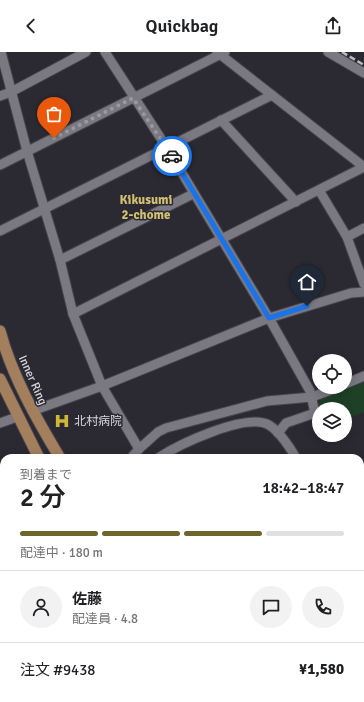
<!DOCTYPE html>
<html lang="ja">
<meta charset="utf-8">
<style>
:root{--surface:#fff;--page:#f2f2f2;--text:#202124;--muted:#757577;--line:#e0e0e0;--accent:#6f642c}
body{margin:0;font-family:Signika,"Noto Sans JP",sans-serif;background:var(--page);color:var(--text);height:100vh;display:flex;flex-direction:column;font-size:15px;white-space:nowrap}
*{box-sizing:border-box;margin:0}
p{font-size:13px;color:var(--muted)}
.icon{flex:none;width:22px;height:22px;fill:none;stroke:currentColor;stroke-width:2;stroke-linecap:round;stroke-linejoin:round}
.map{position:relative;flex:1;overflow:hidden}
.drawer{position:absolute;left:0px;top:402px;width:364px;height:248px;display:flex;flex-direction:column;background:var(--surface);border-radius:12px 12px 0 0;box-shadow:0 2px 10px #0003}
.drawer>*{flex:none}
.controls{position:absolute;left:312px;top:302px;display:grid;gap:8px}
.controls a{display:grid;place-items:center;width:40px;height:40px;border-radius:50%;background:var(--surface);box-shadow:0 2px 10px #0003;font-size:20px}
.pin{position:absolute;display:grid;place-items:center;width:34px;height:34px;color:#fff;margin:-41px -17px;border-radius:50% 50% 50% 0;rotate:-45deg;box-shadow:0 0 4px #0007}
.pin .icon{rotate:45deg}
.courier{position:absolute;display:grid;place-items:center;width:40px;height:40px;margin:-20px;border:3px solid #1a73e8;border-radius:50%;background:#fff;color:#222;box-shadow:0 1px 5px #0007}
.head em{font-style:normal;font-weight:600}
.head div{display:flex;flex-direction:column-reverse}
.head{display:flex;align-items:center;justify-content:space-between;height:68px;padding:0 20px}
h1{font-size:26px;font-weight:600;line-height:30px}
.bar{display:grid;grid-template-columns:repeat(4,1fr);gap:6px 4px;align-content:center;height:48px;padding:0 20px}
.bar i{height:5px;border-radius:3px;background:var(--line)}
.bar .current{background:var(--accent)}
.bar p{grid-column:span 4}
.line{display:flex;align-items:center;gap:10px;padding:0 20px;border-top:1px solid var(--line)}
.line div{flex:1}
.round{display:grid;place-items:center;flex:none;width:42px;height:42px;border-radius:21px;background:var(--page)}
header{display:flex;justify-content:space-between;align-items:center;height:52px;padding:0 20px;background:var(--surface);font-size:18px;font-weight:600}
.map>svg:first-child{display:block}
.green{fill:#1d4027}
.lines{fill:none;stroke-linecap:round;stroke-linejoin:round}
.minor-casing{stroke:#46454c;stroke-width:11}
.major-casing{stroke:#46454c;stroke-width:13}
.minor{stroke:#7a7982;stroke-width:9}
.major{stroke:#a47f5d;stroke-width:11}
.rail{stroke:#bbbac1;stroke-width:2.5;stroke-dasharray:6 3;stroke-linecap:butt}
.done{stroke:#9b99a0;stroke-width:4;stroke-dasharray:0 7.2}
.route{stroke:#1a73e8;stroke-width:5}
.labels{text-anchor:middle;stroke-width:3;stroke-linejoin:round;paint-order:stroke}
.street-label{font-size:12px;fill:#d7d6dc;stroke:#2b2932}
.poi-label{font-size:12px;fill:#d7d6dc;stroke:#2b2932;text-anchor:start}
.neighbourhood-label{font-size:13px;font-weight:bold;fill:#d1c073;stroke:#2b2932}
</style>
<header><svg class="icon" aria-label="back" viewBox="0 0 24 24"><path d="M15 5l-7 7 7 7"/></svg>Quickbag<svg class="icon" aria-label="share" viewBox="0 0 24 24"><path d="M12 15V3M7 8l5-5 5 5M5 13v7h14v-7"/></svg></header>
<div class="map">
<svg width="364" height="650" viewBox="0 0 364 650">
<rect width="100%" height="100%" fill="#2b2932"/>
<g class="green">
<polygon points="364,330 364,360 345,368 345,357 319,357 318,352 321,348"/>
<polygon points="4,536 4,627 0,629 0,537"/>
</g>
<g class="lines">
<defs>
<g id="minor">
<polyline points="1,0 27,99 60,208 73,262 102,334 269,266 351,241 364,240"/>
<polyline points="105,0 167,96 269,266 310,339 315,361 286,371 278,381"/>
<polyline points="217,0 364,115"/>
<polyline points="328,0 364,21"/>
<polyline points="0,44 11,40 86,0"/>
<polyline points="221,68 296,150"/>
<polyline points="0,113 225,0"/>
<polyline points="319,138 347,185 364,232"/>
<polyline points="0,179 272,43"/>
<polyline points="347,185 364,176"/>
<polyline points="60,208 193,142"/>
<polyline points="73,262 364,115"/>
<polyline points="345,332 364,324"/>
<polyline points="32,359 102,334 139,397 158,380 166,376 267,349 312,345 339,335"/>
<polyline points="0,371 17,365"/>
<polyline points="131,406 139,397"/>
<path d="M 158,406 C 178,393 246,360 269,373 C 280,380 289,394 296,406"/>
<polyline points="0,455 4,462"/>
<polyline points="0,495 4,493"/>
<polyline points="112,646 115,650"/>
<polyline points="295,646 298,650"/>
<polyline points="48,650 56,646"/>
<polyline points="264,650 270,646"/>
<polyline points="353,650 364,649"/>
</g>
<g id="major">
<path d="M 0,279 C 12,324 36,366 60,406"/>
<polyline points="0,327 39,406"/>
<polyline points="187,646 190,650"/>
<polyline points="204,646 206,650"/>
</g>
</defs>
<use href="#minor" class="minor-casing"/>
<use href="#major" class="major-casing"/>
<use href="#minor" class="minor"/>
<use href="#major" class="major"/>
<polyline class="rail" points="342,0 364,13"/>
</g>
<g class="lines">
<polyline class="done" points="54,86 133,46 172,104"/>
<polyline class="route" points="172,104 269,266 307,254"/>
</g>
<defs>
<symbol id="hospital-bare" viewBox="-9 -9 18 18"><path d="M-5-5h3v3.5h4V-5h3V5h-3V1.5h-4V5h-3Z" fill="#d0b736" stroke="#2b2932" stroke-width="2.5" paint-order="stroke"/></symbol>
</defs>
<g fill-rule="evenodd">
<use href="#hospital-bare" x="51" y="358" width="22" height="22"/>
</g>
<g class="labels">
<g class="street-label">
<text transform="translate(33 328) rotate(66)" y="4">Inner Ring</text>
</g>
<g class="poi-label">
<text x="74" y="373">北村病院</text>
</g>
<g class="neighbourhood-label">
<text x="146" y="152">Kikusumi<tspan x="146" dy="15">2-chome</tspan></text>
</g>
</g>
</svg>
<div class="controls">
<a><svg class="icon" aria-label="locate" viewBox="0 0 24 24"><circle cx="12" cy="12" r="6"/><path d="M12 2v4M12 18v4M2 12h4M18 12h4"/></svg></a>
<a><svg class="icon" aria-label="layers" viewBox="0 0 24 24"><path d="M12 4l9 5-9 5-9-5zM3 14l9 5 9-5"/></svg></a>
</div>
<div class="pin" style="left:54px;top:86px;background:#ea580c"><svg class="icon" aria-label="bag" viewBox="0 0 24 24"><path d="M5 8h14l-1 12H6zM9 8a3 3 0 0 1 6 0"/></svg></div>
<div class="pin" style="left:307px;top:254px;background:#1f2937"><svg class="icon" aria-label="home" viewBox="0 0 24 24"><path d="M3 11l9-7 9 7M6 9v11h12V9"/></svg></div>
<div class="courier" style="left:172px;top:104px"><svg class="icon" aria-label="car" viewBox="0 0 24 24"><path d="M5 17H2v-5l4-1 3-4h7l3 4 3 1v5h-3M9 17h6M6 11h13"/><circle cx="7" cy="17" r="2"/><circle cx="17" cy="17" r="2"/></svg></div>
<section class="drawer">
<div class="head"><div><h1>2 分</h1><p>到着まで</p></div><em>18:42–18:47</em></div>
<div class="bar"><i class="current"></i><i class="current"></i><i class="current"></i><i></i><p>配達中 · 180 m</p></div>
<div class="line" style="height:72px"><a class="round"><svg class="icon" aria-label="person" viewBox="0 0 24 24"><circle cx="12" cy="8" r="4"/><path d="M4 21q1-7 8-7t8 7"/></svg></a><div><b>佐藤</b><p>配達員 · 4.8</p></div><a class="round"><svg class="icon" aria-label="chat" viewBox="0 0 24 24"><path d="M4 5h16v11H9l-5 4z"/></svg></a><a class="round"><svg class="icon" aria-label="phone" viewBox="0 0 24 24"><path d="M5 4h4l2 5-3 2q2 4 5 5l2-3 5 2v4C11 20 4 13 5 4z"/></svg></a></div>
<div class="line" style="height:52px"><div>注文 #9438</div><b>¥1,580</b></div>
</section>
</div>
